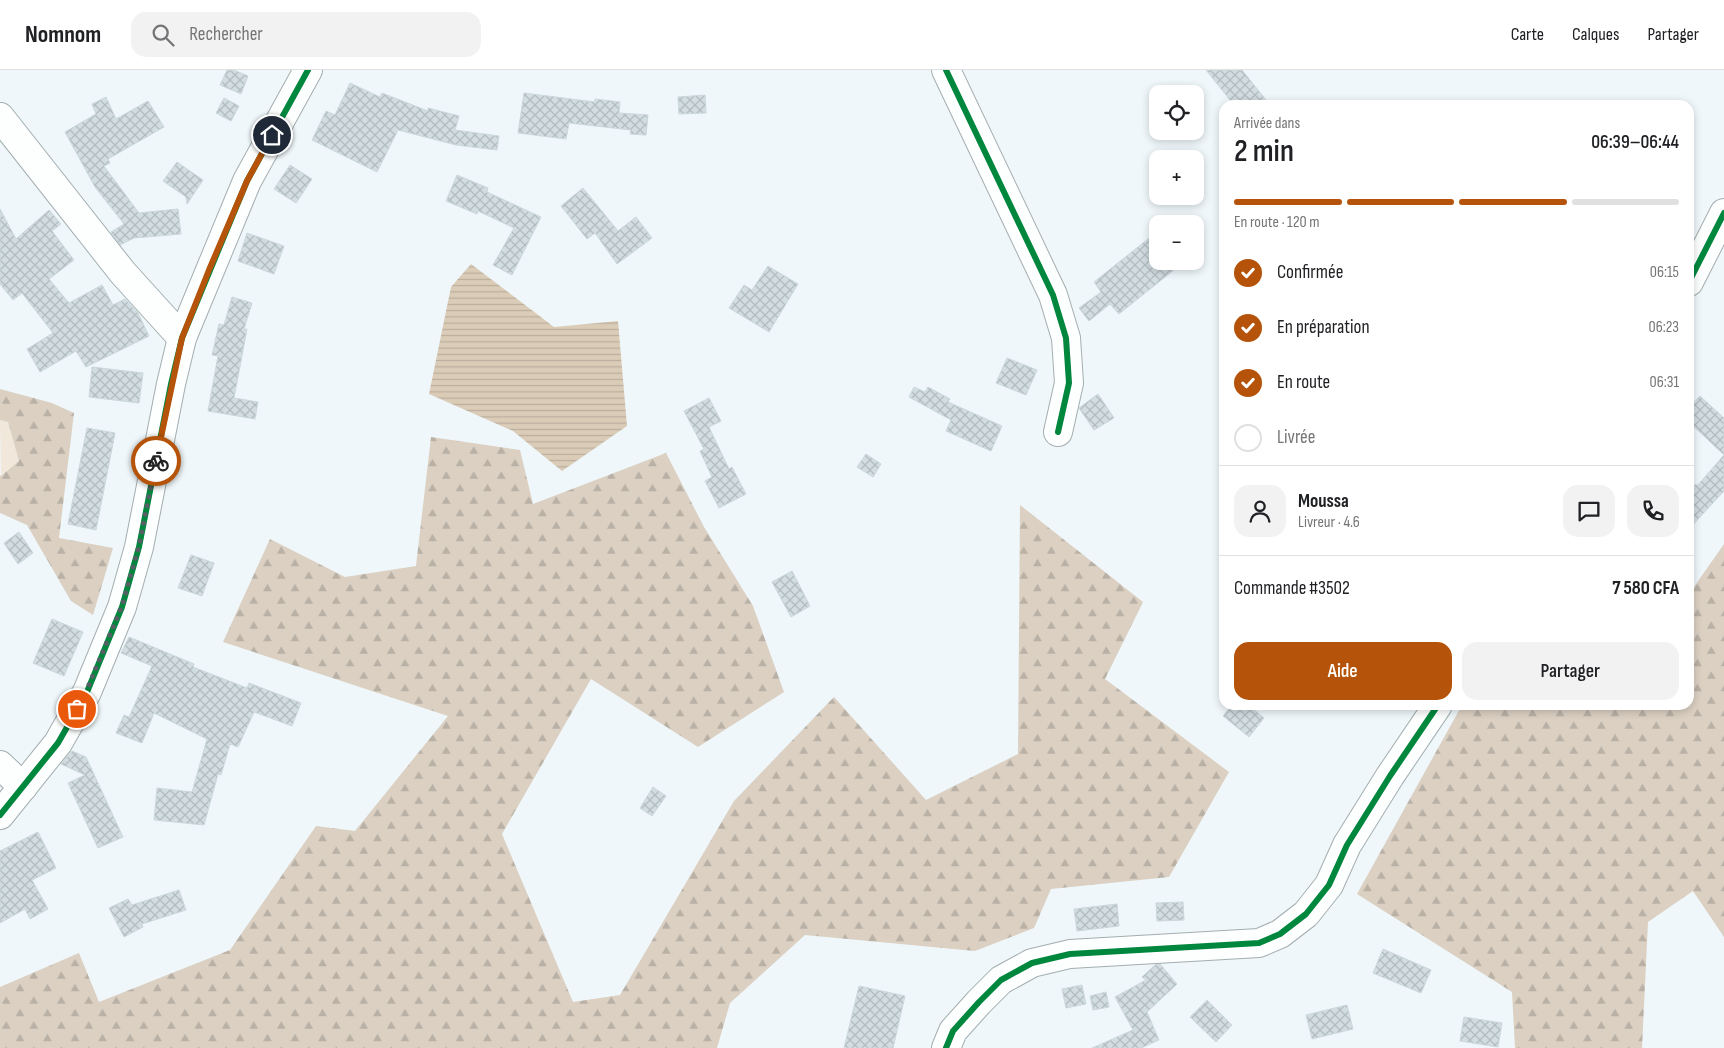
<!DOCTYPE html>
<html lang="fr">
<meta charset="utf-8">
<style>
:root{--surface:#fff;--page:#f2f2f2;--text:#202124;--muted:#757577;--line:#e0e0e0;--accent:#b45309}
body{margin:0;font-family:"Sofia Sans Condensed",sans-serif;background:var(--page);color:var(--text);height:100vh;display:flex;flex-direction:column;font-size:19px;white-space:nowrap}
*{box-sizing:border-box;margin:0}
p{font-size:16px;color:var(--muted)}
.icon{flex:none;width:28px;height:28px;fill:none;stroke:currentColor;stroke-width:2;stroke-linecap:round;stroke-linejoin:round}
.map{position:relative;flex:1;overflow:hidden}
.sheet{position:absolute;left:1219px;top:30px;width:475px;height:610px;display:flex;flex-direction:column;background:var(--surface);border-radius:15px;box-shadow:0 2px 8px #0003}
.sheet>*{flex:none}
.tools{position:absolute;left:1149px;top:15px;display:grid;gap:10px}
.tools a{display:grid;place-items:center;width:55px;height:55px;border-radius:10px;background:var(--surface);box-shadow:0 2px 8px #0003;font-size:25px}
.pin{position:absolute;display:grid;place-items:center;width:42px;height:42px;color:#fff;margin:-21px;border:2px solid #fff;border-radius:50%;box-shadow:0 1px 5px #0007}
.courier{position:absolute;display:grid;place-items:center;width:50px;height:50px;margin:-25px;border:4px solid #b45309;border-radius:50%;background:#fff;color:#222;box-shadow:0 1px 6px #0007}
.head em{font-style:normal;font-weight:600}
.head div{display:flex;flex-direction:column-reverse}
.head{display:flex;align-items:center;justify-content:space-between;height:85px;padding:0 15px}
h1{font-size:32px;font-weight:600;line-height:38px}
.bar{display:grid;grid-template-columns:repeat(4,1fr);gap:8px 5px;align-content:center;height:60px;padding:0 15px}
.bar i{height:6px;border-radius:4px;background:var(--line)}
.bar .on{background:var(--accent)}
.bar p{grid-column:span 4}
.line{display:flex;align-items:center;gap:12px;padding:0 15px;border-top:1px solid var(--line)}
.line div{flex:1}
.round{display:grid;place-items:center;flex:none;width:52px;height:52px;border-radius:15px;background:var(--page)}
ol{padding:0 15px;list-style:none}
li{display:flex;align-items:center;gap:15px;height:55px}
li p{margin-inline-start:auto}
li .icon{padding:5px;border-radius:50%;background:var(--accent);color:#fff;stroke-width:4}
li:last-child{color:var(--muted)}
li i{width:28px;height:28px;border:2px solid var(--line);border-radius:50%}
.action{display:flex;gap:10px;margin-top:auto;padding:10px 15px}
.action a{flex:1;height:58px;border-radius:15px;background:var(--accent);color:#fff;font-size:20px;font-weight:600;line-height:58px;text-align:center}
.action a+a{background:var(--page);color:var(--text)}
header{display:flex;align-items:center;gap:30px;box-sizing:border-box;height:70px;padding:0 25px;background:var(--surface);border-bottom:1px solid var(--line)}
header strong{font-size:24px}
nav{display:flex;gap:28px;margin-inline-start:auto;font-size:18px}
.search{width:350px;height:45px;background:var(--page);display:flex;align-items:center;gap:12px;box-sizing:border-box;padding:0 18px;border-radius:15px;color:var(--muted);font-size:19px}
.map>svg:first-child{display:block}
.grass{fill:#f1e7da}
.forest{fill:url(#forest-firs)}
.water{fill:url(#water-rules)}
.building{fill:url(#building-cross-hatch);stroke:#ccd8dc}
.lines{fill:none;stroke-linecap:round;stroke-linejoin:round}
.minor-casing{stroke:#a3aeb1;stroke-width:30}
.minor{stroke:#fdfefe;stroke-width:28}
.cycleway-casing{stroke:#fff;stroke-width:9}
.cycleway{stroke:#00873e;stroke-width:6}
.done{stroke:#556064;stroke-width:5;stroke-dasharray:0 9}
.route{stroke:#b45309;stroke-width:6}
</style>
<header>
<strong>Nomnom</strong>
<div class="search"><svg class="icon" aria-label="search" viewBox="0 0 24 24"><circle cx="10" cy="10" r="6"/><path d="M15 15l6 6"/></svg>Rechercher</div>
<nav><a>Carte</a><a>Calques</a><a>Partager</a></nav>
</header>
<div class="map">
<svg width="1724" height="978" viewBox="0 0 1724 978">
<defs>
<pattern id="forest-firs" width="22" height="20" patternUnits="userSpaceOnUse" patternTransform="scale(1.25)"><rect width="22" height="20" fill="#dbd0c2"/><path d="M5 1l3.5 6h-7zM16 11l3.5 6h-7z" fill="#bab1a6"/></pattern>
<pattern id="water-rules" width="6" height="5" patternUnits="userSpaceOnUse" patternTransform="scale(1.25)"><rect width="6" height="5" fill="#dbccb8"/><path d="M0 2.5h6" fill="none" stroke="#baae9d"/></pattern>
<pattern id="building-cross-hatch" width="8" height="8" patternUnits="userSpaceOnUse" patternTransform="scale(1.25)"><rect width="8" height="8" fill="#d2dde1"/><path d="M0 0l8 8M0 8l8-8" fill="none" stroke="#b3bcc0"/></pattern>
</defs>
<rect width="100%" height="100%" fill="#eff7fa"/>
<polygon class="grass" points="0,350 8,352 19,391 1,406"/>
<g class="forest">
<polygon points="0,319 52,333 74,343 59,468 113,478 93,545 71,531 27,455 0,443 0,405 1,406 19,391 8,352 0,350"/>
<polygon points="431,367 520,380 533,434 666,383 704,457 753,536 784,622 698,677 591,609 502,764 573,932 620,925 734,731 834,627 926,730 1018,684 1020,435 1143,532 1105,609 1229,702 1169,807 1051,819 1034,858 975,881 805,865 730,933 717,978 0,978 0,917 79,883 99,932 230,880 316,756 355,761 448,646 223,572 270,469 345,507 416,496"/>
<polygon points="1724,474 1724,867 1693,821 1648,852 1642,978 1515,978 1512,922 1357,824 1462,635 1689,635 1689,524"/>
</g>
<polygon class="water" points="471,194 554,257 618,251 627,356 562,401 513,361 429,324 451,217"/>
<g class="building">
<polygon points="227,0 234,0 248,6 241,24 220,15"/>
<polygon points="1206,0 1242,0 1270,35 1234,35"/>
<polygon points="350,13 380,27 382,23 428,41 428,38 459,46 455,60 499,66 497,80 456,75 398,60 377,102 312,70 326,41 335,45"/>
<polygon points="524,23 595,32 595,29 620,32 619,43 648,45 646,65 630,64 631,60 569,53 566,69 518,63"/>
<polygon points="705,25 706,43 679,44 678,27"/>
<polygon points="106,27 116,49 148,31 164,57 108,89 110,93 104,96 139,143 178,139 181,164 134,168 120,175 111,162 124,154 95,117 65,62 96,44 92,34"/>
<polygon points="224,28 239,36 231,51 216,43"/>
<polygon points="177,92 203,110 187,134 186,127 163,111"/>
<polygon points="290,95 312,109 296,133 274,119"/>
<polygon points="457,105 488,118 487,122 541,147 512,205 493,195 514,158 478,141 477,144 446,131"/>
<polygon points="583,118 618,161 636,147 652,168 617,194 595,163 587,169 561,136"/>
<polygon points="0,139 16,169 49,140 61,154 52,161 74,190 49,209 69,233 102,215 113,235 125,229 138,243 149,266 86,297 76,281 40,302 27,279 53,263 22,223 13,230 0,214"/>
<polygon points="1158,161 1158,191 1185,191 1119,244 1110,234 1089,251 1079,238 1101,222 1094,212"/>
<polygon points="247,163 284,176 274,204 238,191"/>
<polygon points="768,196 798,214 769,262 729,238 744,215 752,220"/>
<polygon points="232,227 252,233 244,259 247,259 234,328 258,332 255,349 208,341 218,286 212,285 219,254 224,255"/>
<polygon points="1007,288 1037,300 1026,325 996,313"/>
<polygon points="92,297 143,303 139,333 89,327"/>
<polygon points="914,317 925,322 928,317 950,329 948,332 1002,356 991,381 946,361 951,350 909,327"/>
<polygon points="1098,324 1114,348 1094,360 1079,338"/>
<polygon points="1700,326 1724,348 1724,421 1689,459 1689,422 1696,414 1697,416 1724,385 1689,352 1689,338"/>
<polygon points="709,328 721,351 709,357 729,399 732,397 746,424 719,438 705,411 712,407 700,381 704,379 684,341"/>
<polygon points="87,358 115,363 96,460 68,454"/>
<polygon points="866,384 881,394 873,407 857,397"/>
<polygon points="19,462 33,483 18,494 4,473"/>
<polygon points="191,485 214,493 202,526 178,518"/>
<polygon points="792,501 810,536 791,547 772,512"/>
<polygon points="52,549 83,562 64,606 33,593"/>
<polygon points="129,567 194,594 193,597 247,618 249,613 301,633 292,656 254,642 238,677 230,674 221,705 218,704 204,755 154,750 157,718 192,722 207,669 154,643 142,673 116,663 124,645 129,647 152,596 121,583"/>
<polygon points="1232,635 1248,635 1264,648 1249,667 1223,646"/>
<polygon points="72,681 86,687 123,767 98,778 68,713 85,705 61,694"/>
<polygon points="653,717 666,726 652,746 640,738"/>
<polygon points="38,762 56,798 32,810 48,839 30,849 25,839 0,853 0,781"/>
<polygon points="179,820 186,840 142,854 143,857 124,867 109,838 128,829 132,835"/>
<polygon points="1183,832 1184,850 1157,851 1156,833"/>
<polygon points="1117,834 1119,856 1077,861 1074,839"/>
<polygon points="1383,879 1431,900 1421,923 1373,903"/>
<polygon points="1160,894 1177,914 1147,942 1159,970 1141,978 1092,978 1133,960 1115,927 1146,910 1142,907 1155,895"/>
<polygon points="1082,915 1086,934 1066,938 1062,919"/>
<polygon points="859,916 905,926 893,978 844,978"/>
<polygon points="1106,922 1109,937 1093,940 1090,926"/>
<polygon points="1207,930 1232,955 1216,972 1190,947"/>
<polygon points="1347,935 1353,959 1312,969 1306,945"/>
<polygon points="1464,947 1502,953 1498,977 1460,971"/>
</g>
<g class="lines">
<defs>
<g id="minor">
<polyline points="946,0 1053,225 1066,268 1069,313 1058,362"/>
<polyline points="0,47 123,203 182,268"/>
<polyline points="1689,212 1724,143"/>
<polyline points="0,695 23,717"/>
<polyline points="0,745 58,673 87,622 122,537 139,477 171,314 182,268 247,111 308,0"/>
<polyline points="946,978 953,961 979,932 1001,910 1032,893 1070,884 1259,873 1280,864 1306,844 1329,815 1347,775 1390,706 1438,635"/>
</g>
</defs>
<use href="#minor" class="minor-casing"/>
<use href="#minor" class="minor"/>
<defs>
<g id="cycleway">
<polyline points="946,0 1053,225 1066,268 1069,313 1058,362"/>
<polyline points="1689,212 1724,143"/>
<polyline points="0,745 58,673 87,622 122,537 139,477 171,314 182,268 247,111 308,0"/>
<polyline points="946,978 953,961 979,932 1001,910 1032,893 1070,884 1259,873 1280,864 1306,844 1329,815 1347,775 1390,706 1438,635"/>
</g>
</defs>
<use href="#cycleway" class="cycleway-casing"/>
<use href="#cycleway" class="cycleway"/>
</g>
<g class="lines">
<polyline class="done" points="77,639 86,622 122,536 139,476 156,391"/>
<polyline class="route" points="156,391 182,268 209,200 247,111 272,65"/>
</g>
</svg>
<div class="tools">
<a><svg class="icon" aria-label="locate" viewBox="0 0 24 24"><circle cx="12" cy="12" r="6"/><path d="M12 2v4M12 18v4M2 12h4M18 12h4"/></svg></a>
<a>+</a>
<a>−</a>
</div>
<div class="pin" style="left:77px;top:639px;background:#ea580c"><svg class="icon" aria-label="bag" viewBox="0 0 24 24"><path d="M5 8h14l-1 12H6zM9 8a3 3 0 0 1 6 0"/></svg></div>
<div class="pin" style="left:272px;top:65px;background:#1f2937"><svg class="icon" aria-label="home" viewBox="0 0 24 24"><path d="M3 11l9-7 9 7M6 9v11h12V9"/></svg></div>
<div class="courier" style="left:156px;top:391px"><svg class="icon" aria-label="bike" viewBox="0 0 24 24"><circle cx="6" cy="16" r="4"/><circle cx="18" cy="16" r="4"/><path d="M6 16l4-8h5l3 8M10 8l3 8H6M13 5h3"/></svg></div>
<section class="sheet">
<div class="head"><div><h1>2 min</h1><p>Arrivée dans</p></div><em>06:39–06:44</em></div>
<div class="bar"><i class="on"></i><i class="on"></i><i class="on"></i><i></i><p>En route · 120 m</p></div>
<ol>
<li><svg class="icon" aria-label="check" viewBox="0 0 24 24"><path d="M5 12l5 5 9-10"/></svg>Confirmée<p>06:15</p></li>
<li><svg class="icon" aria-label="check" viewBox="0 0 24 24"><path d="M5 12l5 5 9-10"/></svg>En préparation<p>06:23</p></li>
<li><svg class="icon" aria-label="check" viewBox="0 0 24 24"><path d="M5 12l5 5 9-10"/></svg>En route<p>06:31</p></li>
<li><i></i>Livrée</li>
</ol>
<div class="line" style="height:90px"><a class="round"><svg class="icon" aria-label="person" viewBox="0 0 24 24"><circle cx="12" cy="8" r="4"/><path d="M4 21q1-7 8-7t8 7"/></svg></a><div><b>Moussa</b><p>Livreur · 4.6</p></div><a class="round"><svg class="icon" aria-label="chat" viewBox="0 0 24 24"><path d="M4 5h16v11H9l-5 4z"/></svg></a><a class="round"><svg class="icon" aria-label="phone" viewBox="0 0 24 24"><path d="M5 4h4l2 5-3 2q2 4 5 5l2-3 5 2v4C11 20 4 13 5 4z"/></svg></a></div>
<div class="line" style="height:65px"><div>Commande #3502</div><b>7 580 CFA</b></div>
<div class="action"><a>Aide</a><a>Partager</a></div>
</section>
</div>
